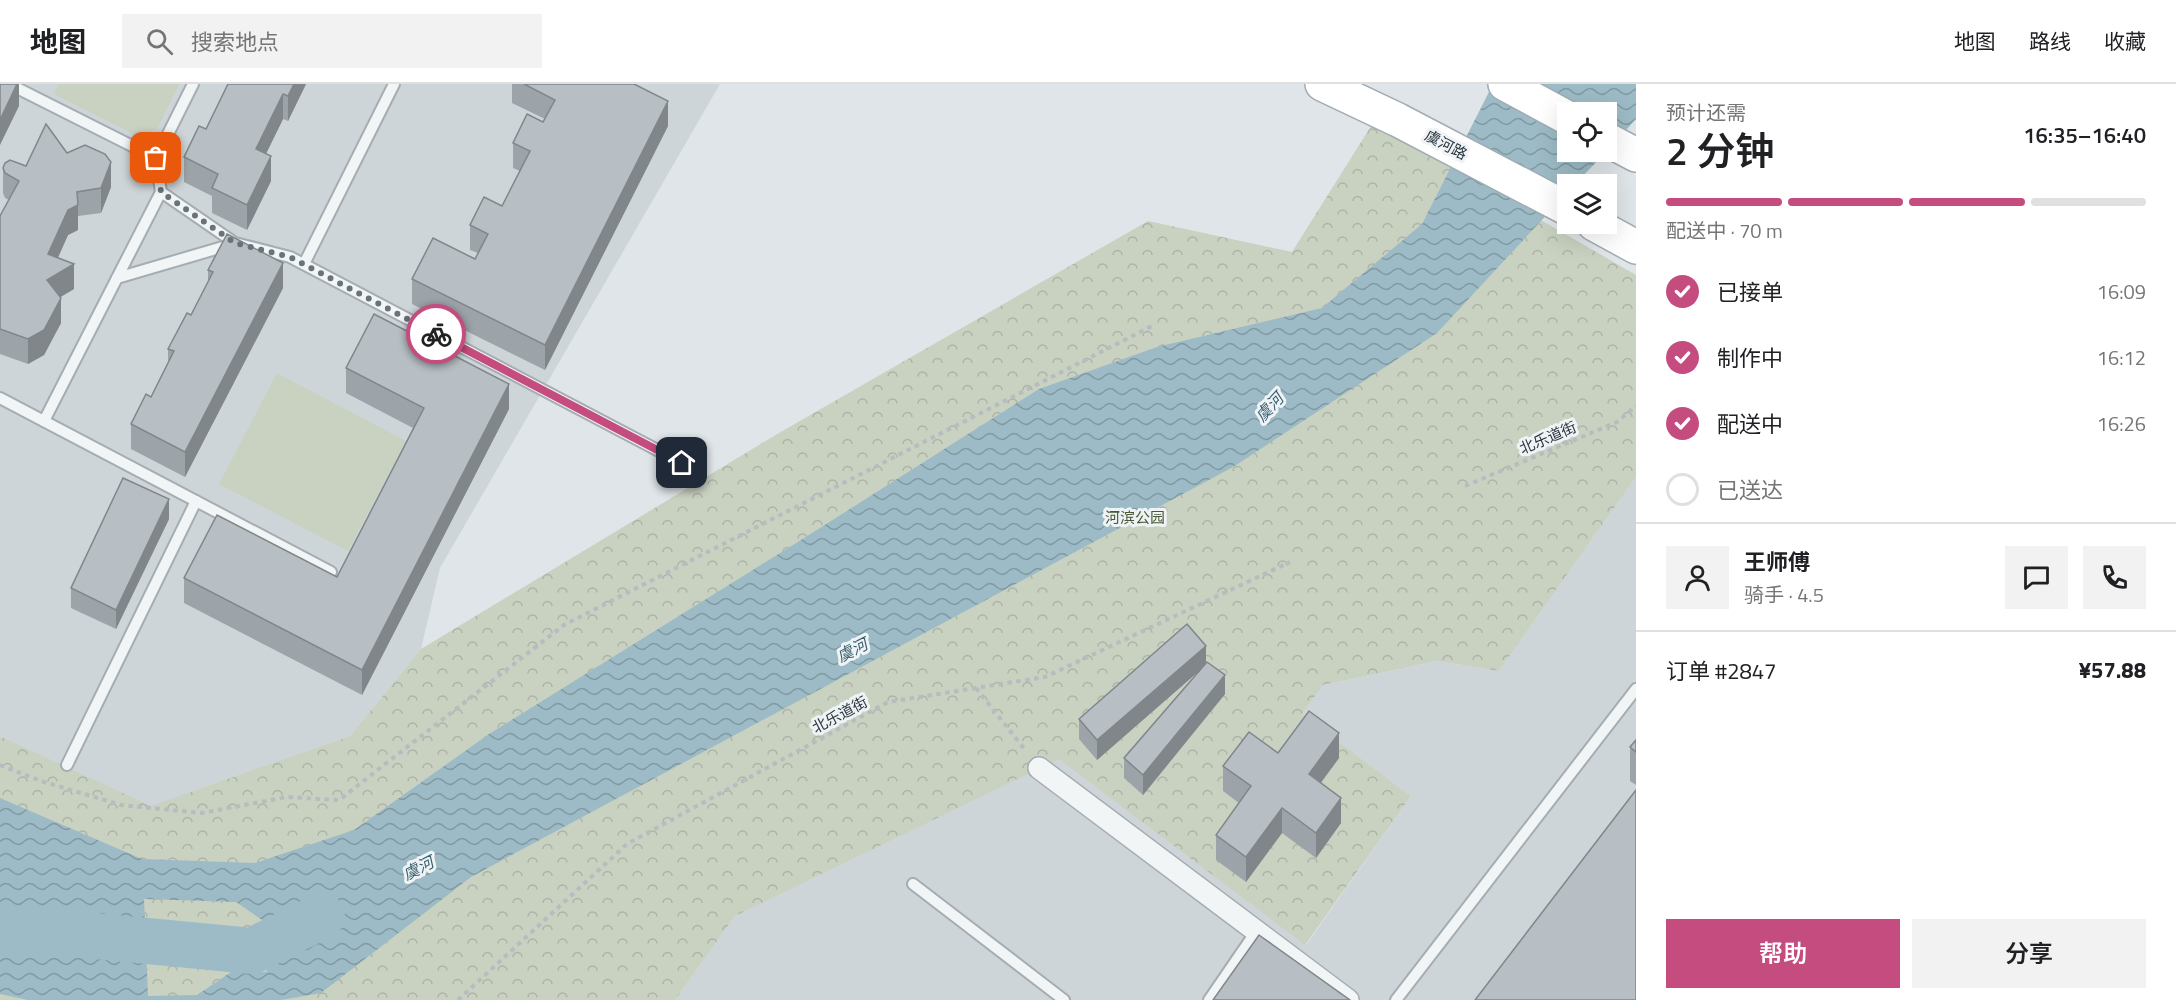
<!DOCTYPE html>
<html lang="zh">
<meta charset="utf-8">
<style>
:root{--surface:#fff;--page:#f2f2f2;--text:#202124;--muted:#757577;--line:#e0e0e0;--accent:#c54c7f}
body{margin:0;font-family:"Titillium Web","Noto Sans SC",sans-serif;background:var(--page);color:var(--text);height:100vh;display:flex;flex-direction:column;font-size:22px;white-space:nowrap}
*{box-sizing:border-box;margin:0}
p{font-size:20px;color:var(--muted)}
.icon{flex:none;width:33px;height:33px;fill:none;stroke:currentColor;stroke-width:2;stroke-linecap:round;stroke-linejoin:round}
.map{position:relative;flex:1;overflow:hidden}
.drawer{display:flex;flex-direction:column;background:var(--surface);width:540px}
.drawer>*{flex:none}
.fabs{position:absolute;left:1557px;top:18px;display:grid;gap:12px}
.fabs a{display:grid;place-items:center;width:60px;height:60px;border-radius:0px;background:var(--surface);box-shadow:0 6px 24px #0002;font-size:30px}
.pin{position:absolute;display:grid;place-items:center;width:51px;height:51px;color:#fff;margin:-26px;border-radius:12px;box-shadow:0 3px 9px #0006}
.courier{position:absolute;display:grid;place-items:center;width:60px;height:60px;margin:-30px;border:4px solid #c54c7f;border-radius:50%;background:#fff;color:#222;box-shadow:0 2px 8px #0007}
.head em{font-style:normal;font-weight:600}
.head div{display:flex;flex-direction:column-reverse}
.head{display:flex;align-items:center;justify-content:space-between;height:102px;padding:0 30px}
h1{font-size:39px;font-weight:600;line-height:45px}
.bar{display:grid;grid-template-columns:repeat(4,1fr);gap:9px 6px;align-content:center;height:72px;padding:0 30px}
.bar i{height:8px;border-radius:4px;background:var(--line)}
.bar .on{background:var(--accent)}
.bar p{grid-column:span 4}
.line{display:flex;align-items:center;gap:15px;padding:0 30px;border-top:2px solid var(--line)}
.line div{flex:1}
.round{display:grid;place-items:center;flex:none;width:63px;height:63px;border-radius:0px;background:var(--page)}
ol{padding:0 30px;list-style:none}
li{display:flex;align-items:center;gap:18px;height:66px}
li p{margin-inline-start:auto}
li .icon{padding:6px;border-radius:50%;background:var(--accent);color:#fff;stroke-width:4}
li:last-child{color:var(--muted)}
li i{width:33px;height:33px;border:3px solid var(--line);border-radius:50%}
.button{display:flex;gap:12px;margin-top:auto;padding:12px 30px}
.button a{flex:1;height:69px;border-radius:0px;background:var(--accent);color:#fff;font-size:24px;font-weight:600;line-height:69px;text-align:center}
.button a+a{background:var(--page);color:var(--text)}
header{display:flex;align-items:center;gap:36px;box-sizing:border-box;height:84px;padding:0 30px;background:var(--surface);border-bottom:2px solid var(--line)}
header strong{font-size:28px}
nav{display:flex;gap:33px;margin-inline-start:auto;font-size:21px}
.search{width:420px;height:54px;background:var(--page);display:flex;align-items:center;gap:15px;box-sizing:border-box;padding:0 21px;border-radius:0px;color:var(--muted);font-size:22px}
main{display:flex;flex:1;min-height:0}
.map>svg:first-child{display:block}
.built{fill:#ced5d9}
.park{fill:url(#park-crowns)}
.garden{fill:#c9d1c1}
.water{fill:url(#water-waves);fill-rule:evenodd}
.lines{fill:none;stroke-linecap:round;stroke-linejoin:round}
.river{stroke:#9dbbc6;stroke-width:46}
.service-casing{stroke:#a5adb2;stroke-width:14}
.minor-casing{stroke:#a5adb2;stroke-width:24}
.primary-casing{stroke:#a0acb3;stroke-width:36}
.path{stroke:#b6bcbf;stroke-width:4;stroke-dasharray:4.5 4.5;stroke-linecap:butt}
.service{stroke:#f2f5f6;stroke-width:10}
.minor{stroke:#f2f5f6;stroke-width:21}
.primary{stroke:#fff;stroke-width:33}
.wall{fill:#9da4a9}
.shaded-wall{fill:#808689}
.building{fill:#b7bfc4;stroke:#808689;stroke-width:1.5}
.done{stroke:#69737a;stroke-width:6;stroke-dasharray:0 10.8}
.route{stroke:#c54c7f;stroke-width:8}
.labels{text-anchor:middle;stroke-width:6;stroke-linejoin:round;paint-order:stroke}
.street-label{font-size:15px;fill:#29363e;stroke:#eff3f5}
.park-label{font-size:15px;fill:#475937;stroke:#eff3f5}
.water-label{font-size:16px;font-style:italic;fill:#365f6f;stroke:#eff3f5}
</style>
<header>
<strong>地图</strong>
<div class="search"><svg class="icon" aria-label="search" viewBox="0 0 24 24"><circle cx="10" cy="10" r="6"/><path d="M15 15l6 6"/></svg>搜索地点</div>
<nav><a>地图</a><a>路线</a><a>收藏</a></nav>
</header>
<main>
<div class="map">
<svg width="1636" height="916" viewBox="0 0 1636 916">
<defs>
<pattern id="park-crowns" width="20" height="18" patternUnits="userSpaceOnUse" patternTransform="scale(1.5)"><rect width="20" height="18" fill="#c9d1c1"/><path d="M2 6a3 3 0 1 1 6 0M12 15a3 3 0 1 1 6 0" fill="none" stroke="#adb4a7"/></pattern>
<pattern id="water-waves" width="16" height="10" patternUnits="userSpaceOnUse" patternTransform="scale(1.5)"><rect width="16" height="10" fill="#9dbbc6"/><path d="M0 5q4-4 8 0t8 0" fill="none" stroke="#8099a2"/></pattern>
</defs>
<rect width="100%" height="100%" fill="#dfe5e8"/>
<g class="built">
<polygon points="0,0 720,0 440,484 421,565 350,652 151,723 0,652"/>
<polygon points="1636,393 1636,916 675,916 735,832 1059,674 1306,861 1411,712 1302,630 1323,601 1437,577 1499,587"/>
</g>
<polygon class="park" points="1373,39 1636,191 1636,393 1499,587 1437,577 1323,601 1302,630 1411,712 1305,861 1059,675 735,832 675,916 0,916 0,652 151,722 350,652 421,565 779,349 1148,137 1292,168"/>
<g class="garden">
<polygon points="59,0 179,0 157,45 139,53 54,10"/>
<polygon points="277,289 406,357 348,467 219,400"/>
</g>
<path class="water" d="M 1493,0 L 1636,0 L 1636,35 L 1607,67 L 1606,28 L 1568,28 L 1568,68 L 1606,68 L 1575,100 L 1568,100 L 1567,109 L 1437,249 L 1233,383 L 471,793 L 321,909 L 281,916 L 28,916 L 0,910 L 0,714 L 142,775 L 255,779 L 354,746 L 489,650 L 801,456 L 1039,305 L 1157,263 L 1322,224 L 1422,140 ZM 144,815 L 236,818 L 262,836 L 267,888 L 234,886 L 197,911 L 148,912 Z"/>
<g class="lines">
<polyline class="river" points="0,843 252,867 322,832"/>
<defs>
<g id="service">
<polyline points="9,0 156,74 161,108 235,159 290,173 682,379"/>
<polyline points="156,74 193,0"/>
<polyline points="304,180 394,0"/>
<polyline points="117,194 161,108"/>
<polyline points="0,314 331,488"/>
<polyline points="44,337 117,194 233,160"/>
<polyline points="67,681 196,417"/>
<polyline points="913,800 1064,916"/>
<polyline points="1209,916 1257,846"/>
<polyline points="1396,916 1636,605"/>
</g>
<polyline id="minor" points="1039,684 1348,916"/>
<g id="primary">
<polyline points="1322,0 1398,36 1568,125"/>
<polyline points="1505,0 1568,34"/>
<polyline points="1606,55 1636,71"/>
<polyline points="1594,140 1636,163"/>
</g>
</defs>
<use href="#service" class="service-casing"/>
<use href="#minor" class="minor-casing"/>
<use href="#primary" class="primary-casing"/>
<g class="path">
<polyline points="1465,402 1617,338 1636,322"/>
<polyline points="976,604 1026,667"/>
<polyline points="0,681 41,697 121,721 202,729 287,713 339,716 564,541 1152,242"/>
<polyline points="458,916 627,760 888,618 1045,593 1290,478"/>
</g>
<use href="#service" class="service"/>
<use href="#minor" class="minor"/>
<use href="#primary" class="primary"/>
</g>
<g class="wall">
<polygon points="228,0 306,0 288,37 283,35 266,70 271,97 247,146 212,129 212,112 184,98 184,73 206,45"/>
<polygon points="512,0 634,0 668,42 545,286 412,220 412,195 475,175 478,169 470,166 470,141 502,122 520,87 513,84 513,59 543,38 545,35 512,19"/>
<polygon points="67,69 111,103 101,129 78,132 78,146 68,151 58,174 74,205 60,213 61,239 44,271 28,280 0,270 0,132 9,116 5,114 3,109 3,84 26,82"/>
<polygon points="208,186 283,204 185,393 131,365 131,340 151,313 168,278 168,265 191,231 208,198"/>
<polygon points="346,284 509,325 362,611 184,519 184,494 337,493 413,344 346,309"/>
<polygon points="169,435 116,545 71,524 71,504"/>
<polygon points="1206,580 1225,610 1143,711 1124,694 1124,674 1202,584 1097,676 1079,655 1079,635"/>
<polygon points="1636,656 1636,701 1630,697 1630,663"/>
<polygon points="1278,669 1339,674 1321,698 1341,739 1316,774 1282,749 1246,798 1216,776 1216,751 1239,719 1223,707 1223,682"/>
</g>
<g class="shaded-wall">
<polygon points="17,0 19,0 19,22 0,61 0,36"/>
<polygon points="294,0 306,0 288,37 288,12"/>
<polygon points="283,10 283,35 256,90 256,65"/>
<polygon points="668,17 668,42 545,286 545,261"/>
<polygon points="271,72 271,97 247,146 247,121"/>
<polygon points="111,78 111,103 101,129 101,104"/>
<polygon points="78,121 78,146 68,151 48,195 48,170 68,126"/>
<polygon points="283,179 283,204 185,393 185,368"/>
<polygon points="74,180 74,205 47,221 47,196"/>
<polygon points="61,214 61,239 44,271 28,280 28,255"/>
<polygon points="509,300 509,325 362,611 362,586"/>
<polygon points="169,415 169,435 116,545 116,526"/>
<polygon points="1206,562 1206,581 1097,676 1097,656"/>
<polygon points="1225,591 1225,610 1143,711 1143,691"/>
<polygon points="1339,649 1339,674 1309,715 1309,690"/>
<polygon points="1341,714 1341,739 1316,774 1316,749"/>
<polygon points="1282,724 1282,749 1246,798 1246,773"/>
</g>
<g class="building">
<polygon points="0,0 17,0 0,36"/>
<polygon points="228,0 294,0 288,12 283,10 256,65 271,72 247,121 212,104 218,90 184,73 199,42 206,45"/>
<polygon points="524,0 634,0 668,17 545,261 412,195 433,154 475,175 488,150 470,141 484,113 502,122 530,67 513,59 527,30 543,38 555,16"/>
<polygon points="46,40 67,69 85,61 105,70 111,78 101,104 77,108 78,121 68,126 48,170 74,180 47,196 61,214 44,246 28,255 0,245 0,132 19,97 5,89 3,84 5,79 10,76 26,82"/>
<polygon points="227,150 283,179 185,368 131,340 146,310 151,313 174,267 168,265 187,229 191,231 213,188 208,186"/>
<polygon points="374,230 509,300 362,586 184,494 217,431 337,493 424,324 346,284"/>
<polygon points="123,394 169,415 116,526 71,504"/>
<polygon points="1187,540 1206,562 1097,656 1079,635"/>
<polygon points="1207,578 1225,591 1143,691 1124,674"/>
<polygon points="1309,627 1339,649 1309,690 1341,714 1316,749 1282,724 1246,773 1216,751 1251,702 1223,682 1249,648 1278,669"/>
<polygon points="1636,656 1636,668 1630,663"/>
<polygon points="1636,706 1636,916 1475,916"/>
<polygon points="1259,851 1350,916 1213,916"/>
</g>
<g class="lines">
<polyline class="done" points="156,74 161,108 235,159 290,173 436,250"/>
<polyline class="route" points="436,250 682,379"/>
</g>
<g class="labels">
<g class="street-label">
<text transform="translate(1446 61) rotate(28)" y="5">虞河路</text>
<text transform="translate(1548 354) rotate(-23)" y="5">北乐道街</text>
<text transform="translate(840 631) rotate(-28)" y="5">北乐道街</text>
</g>
<g class="park-label">
<text x="1135" y="439">河滨公园</text>
</g>
<g class="water-label">
<text transform="translate(1269 323) rotate(-47)" y="6">虞河</text>
<text transform="translate(852 566) rotate(-27)" y="6">虞河</text>
<text transform="translate(418 784) rotate(-27)" y="6">虞河</text>
</g>
</g>
</svg>
<div class="fabs">
<a><svg class="icon" aria-label="locate" viewBox="0 0 24 24"><circle cx="12" cy="12" r="6"/><path d="M12 2v4M12 18v4M2 12h4M18 12h4"/></svg></a>
<a><svg class="icon" aria-label="layers" viewBox="0 0 24 24"><path d="M12 4l9 5-9 5-9-5zM3 14l9 5 9-5"/></svg></a>
</div>
<div class="pin" style="left:156px;top:74px;background:#ea580c"><svg class="icon" aria-label="bag" viewBox="0 0 24 24"><path d="M5 8h14l-1 12H6zM9 8a3 3 0 0 1 6 0"/></svg></div>
<div class="pin" style="left:682px;top:379px;background:#1f2937"><svg class="icon" aria-label="home" viewBox="0 0 24 24"><path d="M3 11l9-7 9 7M6 9v11h12V9"/></svg></div>
<div class="courier" style="left:436px;top:250px"><svg class="icon" aria-label="bike" viewBox="0 0 24 24"><circle cx="6" cy="16" r="4"/><circle cx="18" cy="16" r="4"/><path d="M6 16l4-8h5l3 8M10 8l3 8H6M13 5h3"/></svg></div>
</div>
<section class="drawer">
<div class="head"><div><h1>2 分钟</h1><p>预计还需</p></div><em>16:35–16:40</em></div>
<div class="bar"><i class="on"></i><i class="on"></i><i class="on"></i><i></i><p>配送中 · 70 m</p></div>
<ol>
<li><svg class="icon" aria-label="check" viewBox="0 0 24 24"><path d="M5 12l5 5 9-10"/></svg>已接单<p>16:09</p></li>
<li><svg class="icon" aria-label="check" viewBox="0 0 24 24"><path d="M5 12l5 5 9-10"/></svg>制作中<p>16:12</p></li>
<li><svg class="icon" aria-label="check" viewBox="0 0 24 24"><path d="M5 12l5 5 9-10"/></svg>配送中<p>16:26</p></li>
<li><i></i>已送达</li>
</ol>
<div class="line" style="height:108px"><a class="round"><svg class="icon" aria-label="person" viewBox="0 0 24 24"><circle cx="12" cy="8" r="4"/><path d="M4 21q1-7 8-7t8 7"/></svg></a><div><b>王师傅</b><p>骑手 · 4.5</p></div><a class="round"><svg class="icon" aria-label="chat" viewBox="0 0 24 24"><path d="M4 5h16v11H9l-5 4z"/></svg></a><a class="round"><svg class="icon" aria-label="phone" viewBox="0 0 24 24"><path d="M5 4h4l2 5-3 2q2 4 5 5l2-3 5 2v4C11 20 4 13 5 4z"/></svg></a></div>
<div class="line" style="height:78px"><div>订单 #2847</div><b>¥57.88</b></div>
<div class="button"><a>帮助</a><a>分享</a></div>
</section>
</main>
